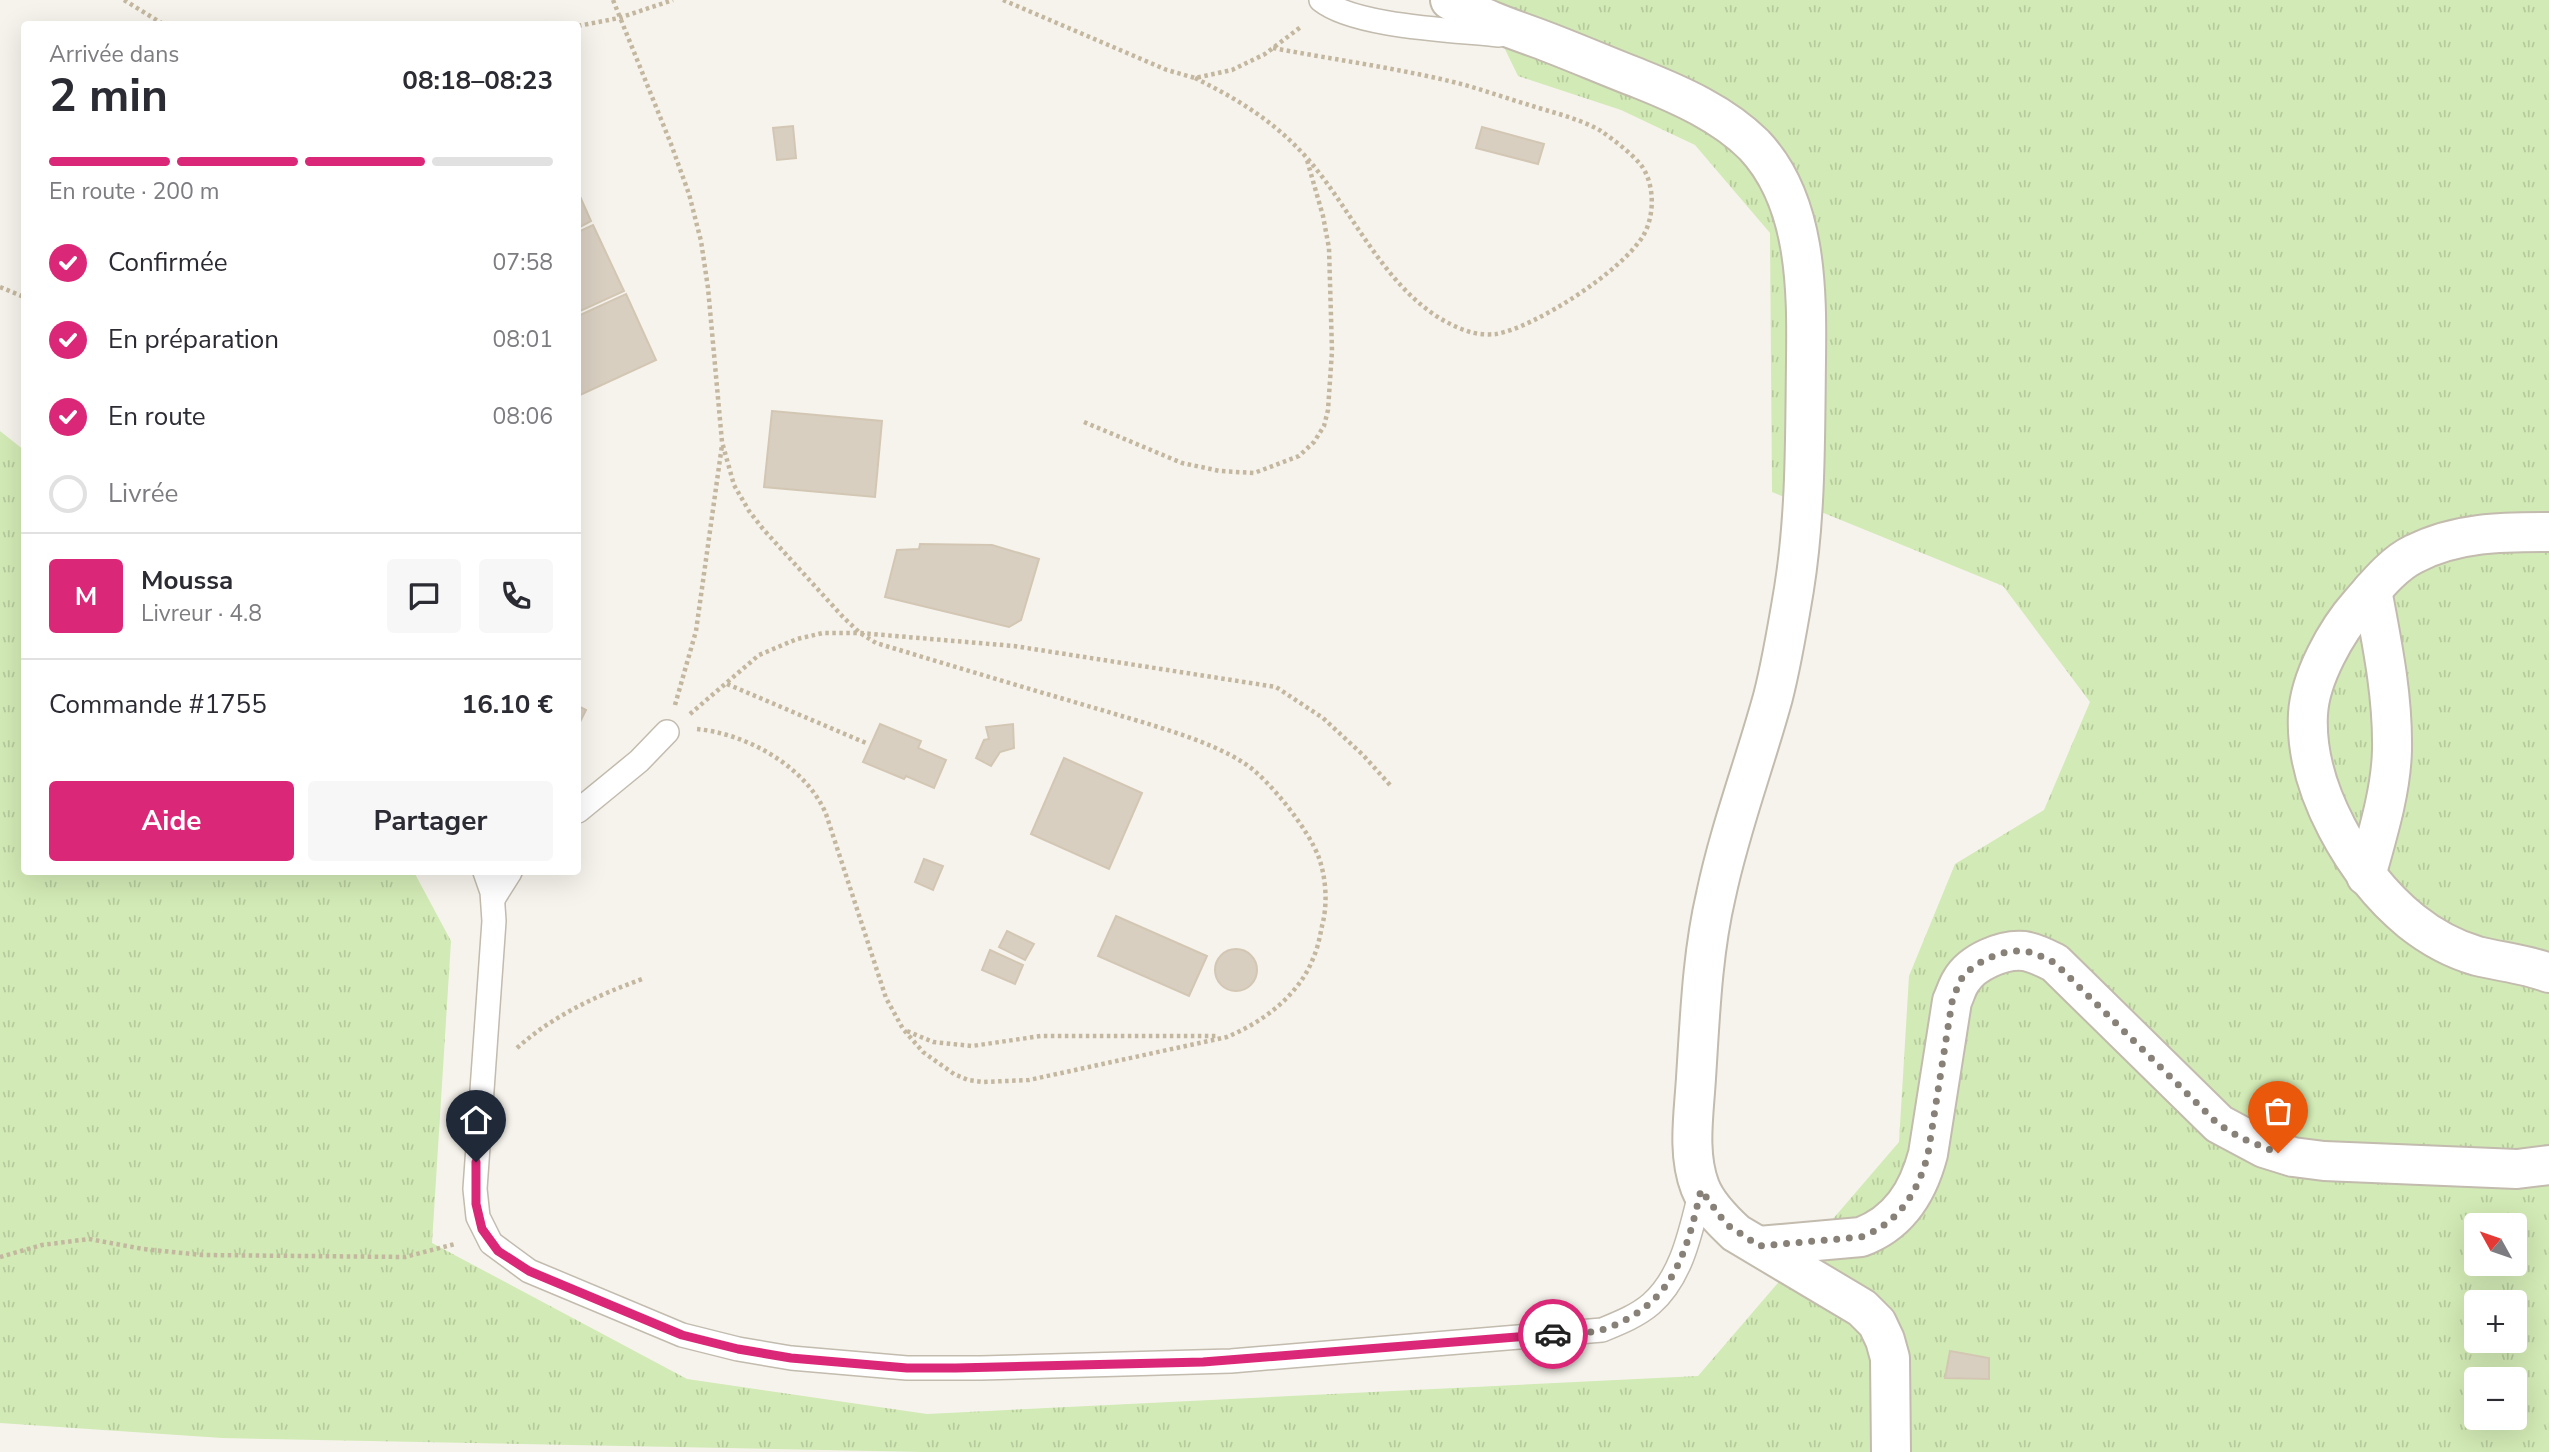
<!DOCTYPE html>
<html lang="fr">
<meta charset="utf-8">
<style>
:root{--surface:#fff;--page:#f7f7f7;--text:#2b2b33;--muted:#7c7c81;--line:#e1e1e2;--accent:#db2777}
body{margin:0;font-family:"Nunito Sans",sans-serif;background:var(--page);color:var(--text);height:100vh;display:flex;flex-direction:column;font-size:26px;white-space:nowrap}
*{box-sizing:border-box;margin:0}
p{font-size:23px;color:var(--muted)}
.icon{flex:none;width:38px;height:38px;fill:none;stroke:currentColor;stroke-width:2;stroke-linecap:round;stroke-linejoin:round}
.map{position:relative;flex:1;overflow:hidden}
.drawer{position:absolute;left:21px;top:21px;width:560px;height:854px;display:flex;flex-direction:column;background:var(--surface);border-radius:7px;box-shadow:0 7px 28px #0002}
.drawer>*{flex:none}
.needle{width:46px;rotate:310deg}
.buttons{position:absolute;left:2464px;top:1213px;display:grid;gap:14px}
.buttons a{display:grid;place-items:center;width:63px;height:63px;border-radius:7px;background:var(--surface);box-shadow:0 7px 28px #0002;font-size:35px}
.pin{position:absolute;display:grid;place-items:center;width:60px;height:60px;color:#fff;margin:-72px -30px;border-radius:50% 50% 50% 0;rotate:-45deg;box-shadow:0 0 7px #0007}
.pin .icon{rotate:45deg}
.courier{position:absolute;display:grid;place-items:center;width:70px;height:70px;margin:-35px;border:5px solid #db2777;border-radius:50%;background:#fff;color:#222;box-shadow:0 2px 9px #0007}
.overview em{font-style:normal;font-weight:700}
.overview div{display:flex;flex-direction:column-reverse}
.overview{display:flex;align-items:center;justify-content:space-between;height:119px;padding:0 28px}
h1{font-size:46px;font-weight:700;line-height:52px}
.bar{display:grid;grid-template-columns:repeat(4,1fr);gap:10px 7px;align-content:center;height:84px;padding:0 28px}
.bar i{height:9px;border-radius:5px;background:var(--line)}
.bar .current{background:var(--accent)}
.bar p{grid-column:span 4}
.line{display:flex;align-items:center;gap:18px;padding:0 28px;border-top:2px solid var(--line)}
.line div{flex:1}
.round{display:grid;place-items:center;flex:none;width:74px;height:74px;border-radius:7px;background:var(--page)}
ol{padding:0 28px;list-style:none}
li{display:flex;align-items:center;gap:21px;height:77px}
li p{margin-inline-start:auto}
li .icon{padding:7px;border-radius:50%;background:var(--accent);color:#fff;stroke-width:4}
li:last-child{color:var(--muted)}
li i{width:38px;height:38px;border:4px solid var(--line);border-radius:50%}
.primary-button{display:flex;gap:14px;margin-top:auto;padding:14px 28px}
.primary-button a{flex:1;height:80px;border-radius:7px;background:var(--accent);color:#fff;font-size:28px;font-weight:700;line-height:80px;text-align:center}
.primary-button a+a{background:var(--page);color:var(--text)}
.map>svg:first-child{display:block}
.grass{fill:url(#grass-tufts);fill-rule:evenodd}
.building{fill:#d8cfc1;stroke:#d3c7b4;stroke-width:2}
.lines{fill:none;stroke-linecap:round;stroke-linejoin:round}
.service-casing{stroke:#c2bbae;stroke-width:26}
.minor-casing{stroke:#c2bbae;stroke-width:42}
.path{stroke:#c4b79f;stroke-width:4.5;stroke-dasharray:3.5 3.5;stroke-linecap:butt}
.service{stroke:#fff;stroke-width:23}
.minor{stroke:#fff;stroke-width:38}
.done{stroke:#878178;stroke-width:7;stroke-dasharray:0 12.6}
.route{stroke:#db2777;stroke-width:9}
</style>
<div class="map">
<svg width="2549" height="1452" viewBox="0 0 2549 1452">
<defs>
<pattern id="grass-tufts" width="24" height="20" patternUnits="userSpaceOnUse" patternTransform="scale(1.75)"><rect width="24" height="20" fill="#d2eab5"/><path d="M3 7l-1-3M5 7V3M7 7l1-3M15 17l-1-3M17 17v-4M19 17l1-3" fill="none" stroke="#b6ca9c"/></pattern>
</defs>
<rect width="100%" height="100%" fill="#f6f3ec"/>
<path class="grass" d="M 1481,0 L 2549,0 L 2549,1452 L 924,1452 L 222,1438 L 0,1423 L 0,431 L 24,450 L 24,872 L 414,872 L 451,941 L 432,1243 L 687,1379 L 927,1414 L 1698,1376 L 1899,1142 L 1909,976 L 1955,864 L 2044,810 L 2090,702 L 2003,586 L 1772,492 L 1770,233 L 1695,145 L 1621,110 L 1518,76 ZM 2476,1225 L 2515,1225 L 2515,1264 L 2476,1264 ZM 2476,1302 L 2515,1302 L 2515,1340 L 2476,1340 ZM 2476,1379 L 2515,1379 L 2515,1418 L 2476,1418 Z"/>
<g class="building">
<polygon points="793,126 796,158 777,160 773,128"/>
<polygon points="1482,127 1544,144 1538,164 1476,148"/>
<polygon points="578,192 591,221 578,228"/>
<polygon points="593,225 624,291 578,312 578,232"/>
<polygon points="626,294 656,360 578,396 578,316"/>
<polygon points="772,411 882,421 875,497 764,487"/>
<polygon points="920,544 992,545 1039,559 1021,620 1009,627 885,597 897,550 919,549"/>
<polygon points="578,706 586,710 578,726"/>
<polygon points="880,724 921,741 918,748 946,760 934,788 906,776 904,779 863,762"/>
<polygon points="1013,724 1014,748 1000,752 991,766 976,758 984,740 989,739 986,727"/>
<polygon points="1064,758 1142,793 1109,869 1031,834"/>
<polygon points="924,859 943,866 933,890 915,882"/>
<polygon points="1116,916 1207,956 1189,996 1098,956"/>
<polygon points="1007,931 1034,944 1025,960 999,947"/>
<circle cx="1236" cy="970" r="21"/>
<polygon points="990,950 1023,965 1015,984 982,970"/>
<polygon points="1950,1351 1989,1358 1989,1379 1945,1378"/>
</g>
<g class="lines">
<defs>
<g id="service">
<path d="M 1321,0 C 1355,27 1454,30 1499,35"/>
<polyline points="578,811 639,761 667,732"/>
<path d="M 485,872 L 492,892 L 494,921 L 475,1189 L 478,1217 L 491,1243 L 529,1271 L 682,1335 L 738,1349 L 791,1358 L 907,1368 L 981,1368 L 1231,1361 L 1602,1330 C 1619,1323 1637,1316 1651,1304 C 1683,1276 1691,1229 1701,1190"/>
<polyline points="493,899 510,872"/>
</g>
<g id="minor">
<path d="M 1450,0 C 1478,17 1506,27 1537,38 C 1572,51 1606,66 1640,79 C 1680,95 1723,114 1754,145 C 1807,201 1807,289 1806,361 C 1805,437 1806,514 1794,589 C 1788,625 1782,662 1773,697 C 1755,763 1730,828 1716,895 C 1702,955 1700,1017 1696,1078 C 1694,1113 1687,1153 1700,1187 C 1707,1205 1722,1220 1736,1233 L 1862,1308 L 1877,1323 L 1885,1340 L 1890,1358 L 1891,1452"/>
<path d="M 2549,532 C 2502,532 2457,532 2414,554 C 2393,564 2375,587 2360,604 C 2336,631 2310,678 2308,714 C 2304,788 2355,875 2411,921 C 2431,937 2453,949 2477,956 C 2501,962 2526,964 2549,973"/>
<path d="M 2366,876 C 2377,836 2391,792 2392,750 C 2393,696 2382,643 2372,590"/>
<path d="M 1759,1246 L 1861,1237 C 1899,1223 1918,1192 1928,1154 L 1952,1001 C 1955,995 1957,987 1961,981 C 1972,962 2003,949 2024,951 C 2036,953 2045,958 2055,963 L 2219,1124 L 2264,1148 L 2293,1157 L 2324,1161 L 2517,1169 L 2549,1165"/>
</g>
</defs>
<use href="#service" class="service-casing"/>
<use href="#minor" class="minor-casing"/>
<g class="path">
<polyline points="124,0 163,24"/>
<path d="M 613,0 L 671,144 L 689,194 L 701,241 L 708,288 L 722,442 L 734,485 L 749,511 L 763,529 L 843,617 L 860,633 L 876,643 C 953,666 1029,689 1105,711 C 1147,724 1207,739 1244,763 C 1269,779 1309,830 1319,858 C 1326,878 1328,904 1322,926 C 1320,936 1318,947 1314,956 C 1300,995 1263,1022 1227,1037 L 1029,1080 L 983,1082 L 968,1080 L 954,1074 L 923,1052 L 903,1029 L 886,998 L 826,814 C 806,766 745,733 696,729"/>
<polyline points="1003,0 1167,70 1195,78 1232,70 1265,54 1302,26"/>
<polyline points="578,26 619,18 673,0"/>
<path d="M 1195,78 C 1239,100 1274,121 1307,158 C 1358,216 1391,307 1470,332 C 1477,334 1488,335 1496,334 C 1536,327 1622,271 1643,236 C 1655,216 1655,184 1641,165 C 1631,153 1614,140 1601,131 C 1579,118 1550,112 1526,104 C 1506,98 1486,91 1465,85 C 1404,69 1336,60 1273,48"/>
<polyline points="0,287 24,297"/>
<polyline points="1084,422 1182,463 1220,471 1254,473 1299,456 1314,442 1324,426 1328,410 1332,351 1329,248 1323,216 1307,160"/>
<polyline points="727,684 866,743"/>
<polyline points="675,705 696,631 722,445"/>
<polyline points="690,714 759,655 797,639 823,633 860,633 1014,646 1276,687 1323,718 1363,755 1390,785"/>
<polyline points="907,1031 933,1042 972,1046 1041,1036 1217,1036"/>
<path d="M 517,1048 C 554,1015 596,996 642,979"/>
<polyline points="0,1257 42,1245 89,1239 143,1249 202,1255 405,1257 455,1244"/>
</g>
<use href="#service" class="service"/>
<use href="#minor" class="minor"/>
</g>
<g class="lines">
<path class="done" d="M 1553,1334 C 1568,1333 1586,1334 1601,1330 C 1608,1329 1615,1325 1621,1322 C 1677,1296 1688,1244 1701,1190 L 1726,1224 L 1759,1246 L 1861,1237 C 1899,1223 1918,1192 1928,1154 L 1952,1002 C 1955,995 1957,987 1960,981 C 1972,962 2003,949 2024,951 C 2036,953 2045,958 2055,963 L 2218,1124 L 2241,1138 L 2278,1153"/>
<polyline class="route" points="476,1162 476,1204 482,1229 498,1251 529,1271 682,1335 738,1349 791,1358 907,1368 956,1368 1203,1362 1553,1334"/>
</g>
</svg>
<div class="buttons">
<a><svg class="needle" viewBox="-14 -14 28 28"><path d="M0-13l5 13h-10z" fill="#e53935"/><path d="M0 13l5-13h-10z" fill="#7c7c81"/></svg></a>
<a>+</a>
<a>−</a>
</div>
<div class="pin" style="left:2278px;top:1153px;background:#ea580c"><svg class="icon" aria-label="bag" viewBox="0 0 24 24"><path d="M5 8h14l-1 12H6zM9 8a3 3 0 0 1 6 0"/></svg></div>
<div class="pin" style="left:476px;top:1162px;background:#1f2937"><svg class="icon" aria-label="home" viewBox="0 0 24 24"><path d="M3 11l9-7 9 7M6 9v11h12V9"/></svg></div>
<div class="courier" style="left:1553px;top:1334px"><svg class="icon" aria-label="car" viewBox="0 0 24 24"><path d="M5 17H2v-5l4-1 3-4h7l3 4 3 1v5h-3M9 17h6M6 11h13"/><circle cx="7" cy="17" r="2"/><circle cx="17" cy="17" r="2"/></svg></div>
<section class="drawer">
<div class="overview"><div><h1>2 min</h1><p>Arrivée dans</p></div><em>08:18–08:23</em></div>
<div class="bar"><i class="current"></i><i class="current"></i><i class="current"></i><i></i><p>En route · 200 m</p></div>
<ol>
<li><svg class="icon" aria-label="check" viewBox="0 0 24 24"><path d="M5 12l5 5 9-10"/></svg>Confirmée<p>07:58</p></li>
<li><svg class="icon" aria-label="check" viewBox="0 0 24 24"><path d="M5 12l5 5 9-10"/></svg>En préparation<p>08:01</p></li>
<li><svg class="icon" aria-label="check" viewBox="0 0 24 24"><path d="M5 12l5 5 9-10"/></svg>En route<p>08:06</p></li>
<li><i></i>Livrée</li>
</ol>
<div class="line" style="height:126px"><b class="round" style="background:var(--accent);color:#fff">M</b><div><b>Moussa</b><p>Livreur · 4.8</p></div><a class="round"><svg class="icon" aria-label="chat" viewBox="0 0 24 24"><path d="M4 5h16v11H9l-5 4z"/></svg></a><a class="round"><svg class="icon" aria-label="phone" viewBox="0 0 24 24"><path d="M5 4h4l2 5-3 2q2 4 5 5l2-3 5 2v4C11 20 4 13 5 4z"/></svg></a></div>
<div class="line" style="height:91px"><div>Commande #1755</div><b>16.10 €</b></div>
<div class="primary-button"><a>Aide</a><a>Partager</a></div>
</section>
</div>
